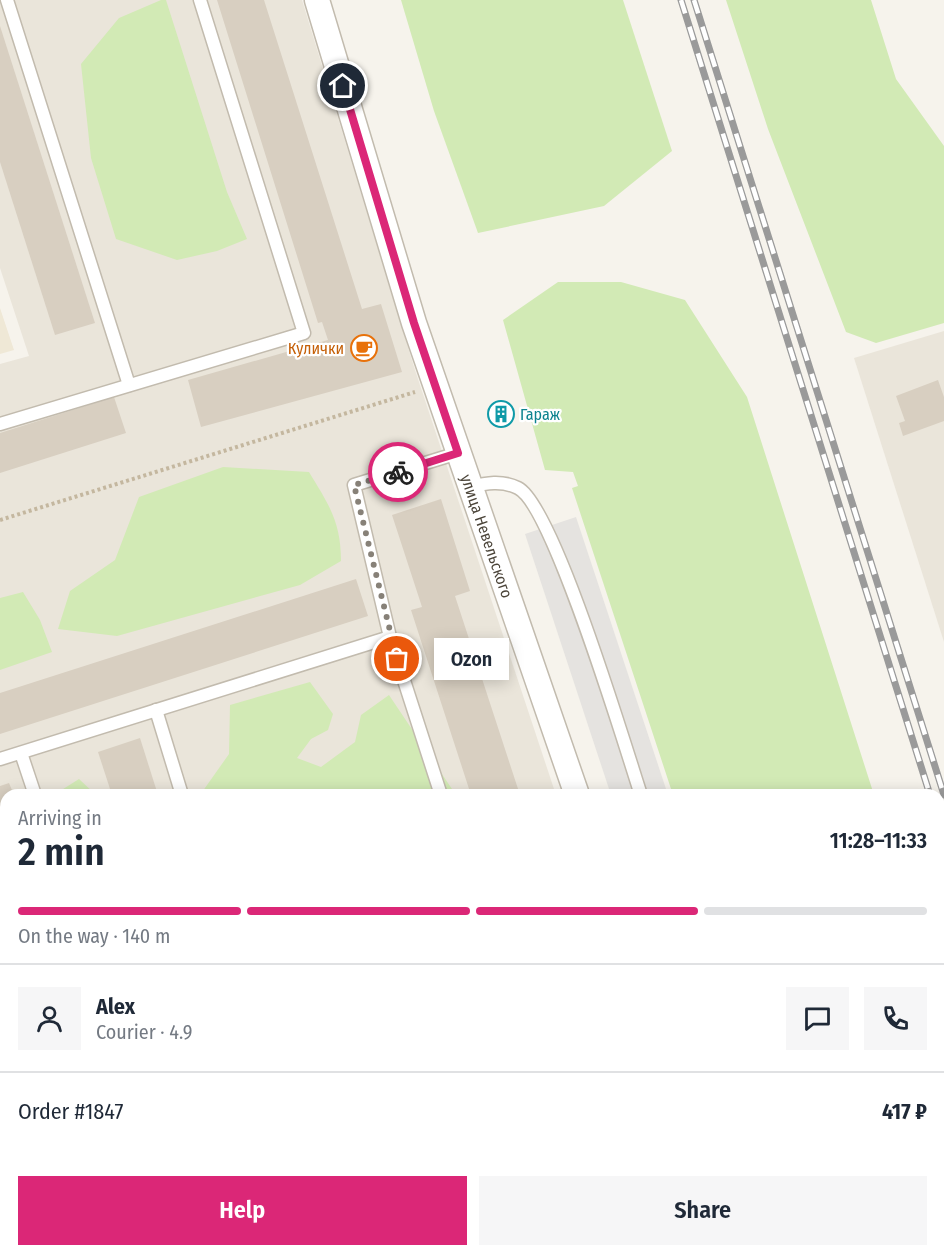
<!DOCTYPE html>
<meta charset="utf-8">
<style>
:root{--surface:#fff;--page:#f6f6f7;--text:#1f2937;--muted:#747a83;--line:#e0e1e3;--accent:#db2777}
body{margin:0;font-family:"Fira Sans Condensed",sans-serif;background:var(--page);color:var(--text);height:100vh;display:flex;flex-direction:column;font-size:22px;white-space:nowrap}
*{box-sizing:border-box;margin:0}
p{font-size:20px;color:var(--muted)}
.icon{flex:none;width:33px;height:33px;fill:none;stroke:currentColor;stroke-width:2;stroke-linecap:round;stroke-linejoin:round}
.map{position:relative;flex:1;overflow:hidden}
.side{position:absolute;left:0px;top:789px;width:945px;height:468px;display:flex;flex-direction:column;background:var(--surface);border-radius:18px 18px 0 0;box-shadow:0 3px 15px #0003}
.side>*{flex:none}
.pin{position:absolute;display:grid;place-items:center;width:51px;height:51px;color:#fff;margin:-26px;border:3px solid #fff;border-radius:50%;box-shadow:0 2px 6px #0007}
.courier{position:absolute;display:grid;place-items:center;width:60px;height:60px;margin:-30px;border:4px solid #db2777;border-radius:50%;background:#fff;color:#222;box-shadow:0 2px 8px #0007}
.bubble{position:absolute;height:42px;border-radius:0px;background:var(--surface);box-shadow:0 3px 15px #0003;font-size:20px;font-weight:600;line-height:42px;text-align:center}
.overview em{font-style:normal;font-weight:600}
.overview div{display:flex;flex-direction:column-reverse}
.overview{display:flex;align-items:center;justify-content:space-between;height:102px;padding:0 18px}
h1{font-size:39px;font-weight:600;line-height:45px}
.bar{display:grid;grid-template-columns:repeat(4,1fr);gap:9px 6px;align-content:center;height:72px;padding:0 18px}
.bar i{height:8px;border-radius:4px;background:var(--line)}
.bar .active{background:var(--accent)}
.bar p{grid-column:span 4}
.line{display:flex;align-items:center;gap:15px;padding:0 18px;border-top:2px solid var(--line)}
.line div{flex:1}
.round{display:grid;place-items:center;flex:none;width:63px;height:63px;border-radius:0px;background:var(--page)}
.action{display:flex;gap:12px;margin-top:auto;padding:12px 18px}
.action a{flex:1;height:69px;border-radius:0px;background:var(--accent);color:#fff;font-size:24px;font-weight:600;line-height:69px;text-align:center}
.action a+a{background:var(--page);color:var(--text)}
.map>svg:first-child{display:block}
.residential{fill:#eae5da}
.education{fill:#efe8d6}
.green{fill:#d2eab5}
.parking{fill:#e5e3e0}
.building{fill:#d8cfc1}
.lines{fill:none;stroke-linecap:round;stroke-linejoin:round}
.lane-casing{stroke:#c2bbae;stroke-width:15}
.street-casing{stroke:#c2bbae;stroke-width:27}
.path{stroke:#c4b79f;stroke-width:4;stroke-dasharray:3 3;stroke-linecap:butt}
.lane{stroke:#fff;stroke-width:12}
.street{stroke:#fff;stroke-width:24}
.rail-casing{stroke:#9a9a9a;stroke-width:7}
.rail{stroke:#fff;stroke-width:4.5;stroke-dasharray:14;stroke-linecap:butt}
.done{stroke:#878178;stroke-width:6;stroke-dasharray:0 10.8}
.route{stroke:#db2777;stroke-width:8}
.labels{text-anchor:middle;stroke-width:4.5;stroke-linejoin:round;paint-order:stroke}
.food-label{font-size:16px;fill:#c56008;stroke:#fff;text-anchor:end}
.culture-label{font-size:16px;fill:#0d838f;stroke:#fff;text-anchor:start}
.street-label{font-size:16px;fill:#4b4439;stroke:#fff}
</style>
<div class="map">
<svg width="944" height="1257" viewBox="0 0 944 1257">
<rect width="100%" height="100%" fill="#f6f3ec"/>
<g class="residential">
<polygon points="0,0 302,0 415,370 556,795 6,795 6,1251 700,1251 702,1257 0,1257 0,364 29,356 0,268"/>
<polygon points="944,331 944,642 854,358"/>
</g>
<g class="education">
<polygon points="0,308 14,350 0,354"/>
<polygon points="6,1007 6,1251 0,1257 0,1009"/>
</g>
<g class="green">
<polygon points="161,0 166,0 227,192 247,239 217,251 177,260 116,239 91,158 81,64 119,18"/>
<polygon points="401,0 623,0 672,151 604,206 478,233 434,111"/>
<polygon points="726,0 871,0 896,79 944,146 944,323 876,343 846,332 768,129"/>
<polygon points="558,282 621,282 685,300 747,397 874,795 673,795 572,488 578,486 573,472 545,470 503,320"/>
<path d="M 223,467 L 309,472 C 329,505 341,522 341,561 L 300,585 L 117,636 L 58,629 L 70,591 L 115,560 L 139,497 Z"/>
<polygon points="23,592 40,620 52,652 0,670 0,598"/>
<polygon points="310,682 333,714 328,730 311,739 297,758 321,767 355,742 361,715 389,695 456,795 200,795 229,754 230,705"/>
<polygon points="79,779 96,795 63,795 60,791"/>
<polygon points="0,938 6,948 6,1053 0,1057"/>
<polygon points="939,1000 944,1016 944,1257 821,1257 820,1251 939,1251"/>
<polygon points="6,1247 6,1251 82,1251 62,1257 0,1257 0,1249"/>
<polygon points="175,1251 263,1251 244,1257 162,1257"/>
</g>
<g class="parking">
<polygon points="576,517 668,795 611,795 525,534"/>
<polygon points="754,1251 809,1251 811,1257 756,1257"/>
</g>
<g class="building">
<polygon points="217,0 264,0 362,309 381,304 402,372 201,427 188,380 328,340 322,322 318,323"/>
<polygon points="0,26 95,323 55,335 0,162"/>
<polygon points="938,380 944,397 944,421 903,436 899,423 905,421 896,396"/>
<polygon points="114,397 126,433 0,473 0,433"/>
<polygon points="505,402 511,421 498,425 492,407"/>
<polygon points="441,499 470,591 455,596 520,795 471,795 411,610 422,607 392,515"/>
<polygon points="356,579 368,616 0,734 0,693"/>
<polygon points="140,738 158,795 112,795 98,752"/>
<polygon points="9,783 14,795 6,795 6,892 0,875 0,786"/>
<polygon points="6,1084 6,1135 0,1136 0,1085"/>
<polygon points="6,1190 6,1237 0,1239 0,1192"/>
<polygon points="291,1251 353,1251 355,1257 273,1257"/>
</g>
<g class="lines">
<defs>
<g id="lane">
<polyline points="7,0 129,385"/>
<polyline points="0,424 304,333 200,0"/>
<path d="M 470,487 C 486,483 502,480 518,488 C 553,505 625,746 641,795"/>
<polyline points="390,637 441,795"/>
<polyline points="156,710 182,795"/>
<polyline points="21,753 35,795"/>
<polyline points="0,759 390,637 354,485 458,453"/>
<polyline points="402,1251 404,1257"/>
<polyline points="88,1257 106,1251"/>
<polyline points="689,1257 708,1251"/>
</g>
<g id="street">
<polyline points="317,0 414,323 577,795"/>
<polyline points="732,1251 734,1257"/>
</g>
</defs>
<use href="#lane" class="lane-casing"/>
<use href="#street" class="street-casing"/>
<polyline class="path" points="0,520 415,392"/>
<use href="#lane" class="lane"/>
<use href="#street" class="street"/>
<defs>
<g id="rail">
<polyline points="681,0 930,795"/>
<polyline points="694,0 944,795"/>
<polyline points="939,823 944,839"/>
</g>
</defs>
<use href="#rail" class="rail-casing"/>
<use href="#rail" class="rail"/>
</g>
<g class="lines">
<polyline class="done" points="397,659 354,485 398,472"/>
<polyline class="route" points="343,86 414,323 458,453 398,472"/>
</g>
<defs>
<symbol id="cafe-ring" viewBox="-11 -11 22 22"><circle r="9.5" fill="#fff" stroke="#e8710a" stroke-width="1.5"/><path d="M-5.5-4.5H6V0H3Q3 3.5 0 3.5H-2.5Q-5.5 3.5-5.5 0ZM3-3.2v2h1.7v-2ZM-6 4.5H4V6H-6Z" fill="#e8710a"/></symbol>
<symbol id="building-ring" viewBox="-11 -11 22 22"><circle r="9.5" fill="#fff" stroke="#0f9aa8" stroke-width="1.5"/><path d="M-4-6H4V6H1V3H-1V6H-4ZM-2.5-4.3h1.7v1.8h-1.7ZM.8-4.3h1.7v1.8H.8ZM-2.5-1h1.7V.8h-1.7ZM.8-1h1.7V.8H.8Z" fill="#0f9aa8"/></symbol>
</defs>
<g fill-rule="evenodd">
<use href="#cafe-ring" x="349" y="333" width="30" height="30"/>
<use href="#building-ring" x="486" y="399" width="30" height="30"/>
</g>
<g class="labels">
<g class="food-label">
<text x="344" y="354">Кулички</text>
</g>
<g class="culture-label">
<text x="520" y="420">Гараж</text>
</g>
<g class="street-label">
<text transform="translate(487 536) rotate(71)" y="6">улица Невельского</text>
</g>
</g>
</svg>
<div class="pin" style="left:397px;top:659px;background:#ea580c"><svg class="icon" aria-label="bag" viewBox="0 0 24 24"><path d="M5 8h14l-1 12H6zM9 8a3 3 0 0 1 6 0"/></svg></div>
<div class="pin" style="left:343px;top:86px;background:#1f2937"><svg class="icon" aria-label="home" viewBox="0 0 24 24"><path d="M3 11l9-7 9 7M6 9v11h12V9"/></svg></div>
<div class="courier" style="left:398px;top:472px"><svg class="icon" aria-label="bike" viewBox="0 0 24 24"><circle cx="6" cy="16" r="4"/><circle cx="18" cy="16" r="4"/><path d="M6 16l4-8h5l3 8M10 8l3 8H6M13 5h3"/></svg></div>
<div class="bubble" style="left:434px;top:638px;width:75px">Ozon</div>
<section class="side">
<div class="overview"><div><h1>2 min</h1><p>Arriving in</p></div><em>11:28–11:33</em></div>
<div class="bar"><i class="active"></i><i class="active"></i><i class="active"></i><i></i><p>On the way · 140 m</p></div>
<div class="line" style="height:108px"><a class="round"><svg class="icon" aria-label="person" viewBox="0 0 24 24"><circle cx="12" cy="8" r="4"/><path d="M4 21q1-7 8-7t8 7"/></svg></a><div><b>Alex</b><p>Courier · 4.9</p></div><a class="round"><svg class="icon" aria-label="chat" viewBox="0 0 24 24"><path d="M4 5h16v11H9l-5 4z"/></svg></a><a class="round"><svg class="icon" aria-label="phone" viewBox="0 0 24 24"><path d="M5 4h4l2 5-3 2q2 4 5 5l2-3 5 2v4C11 20 4 13 5 4z"/></svg></a></div>
<div class="line" style="height:78px"><div>Order #1847</div><b>417 ₽</b></div>
<div class="action"><a>Help</a><a>Share</a></div>
</section>
</div>
